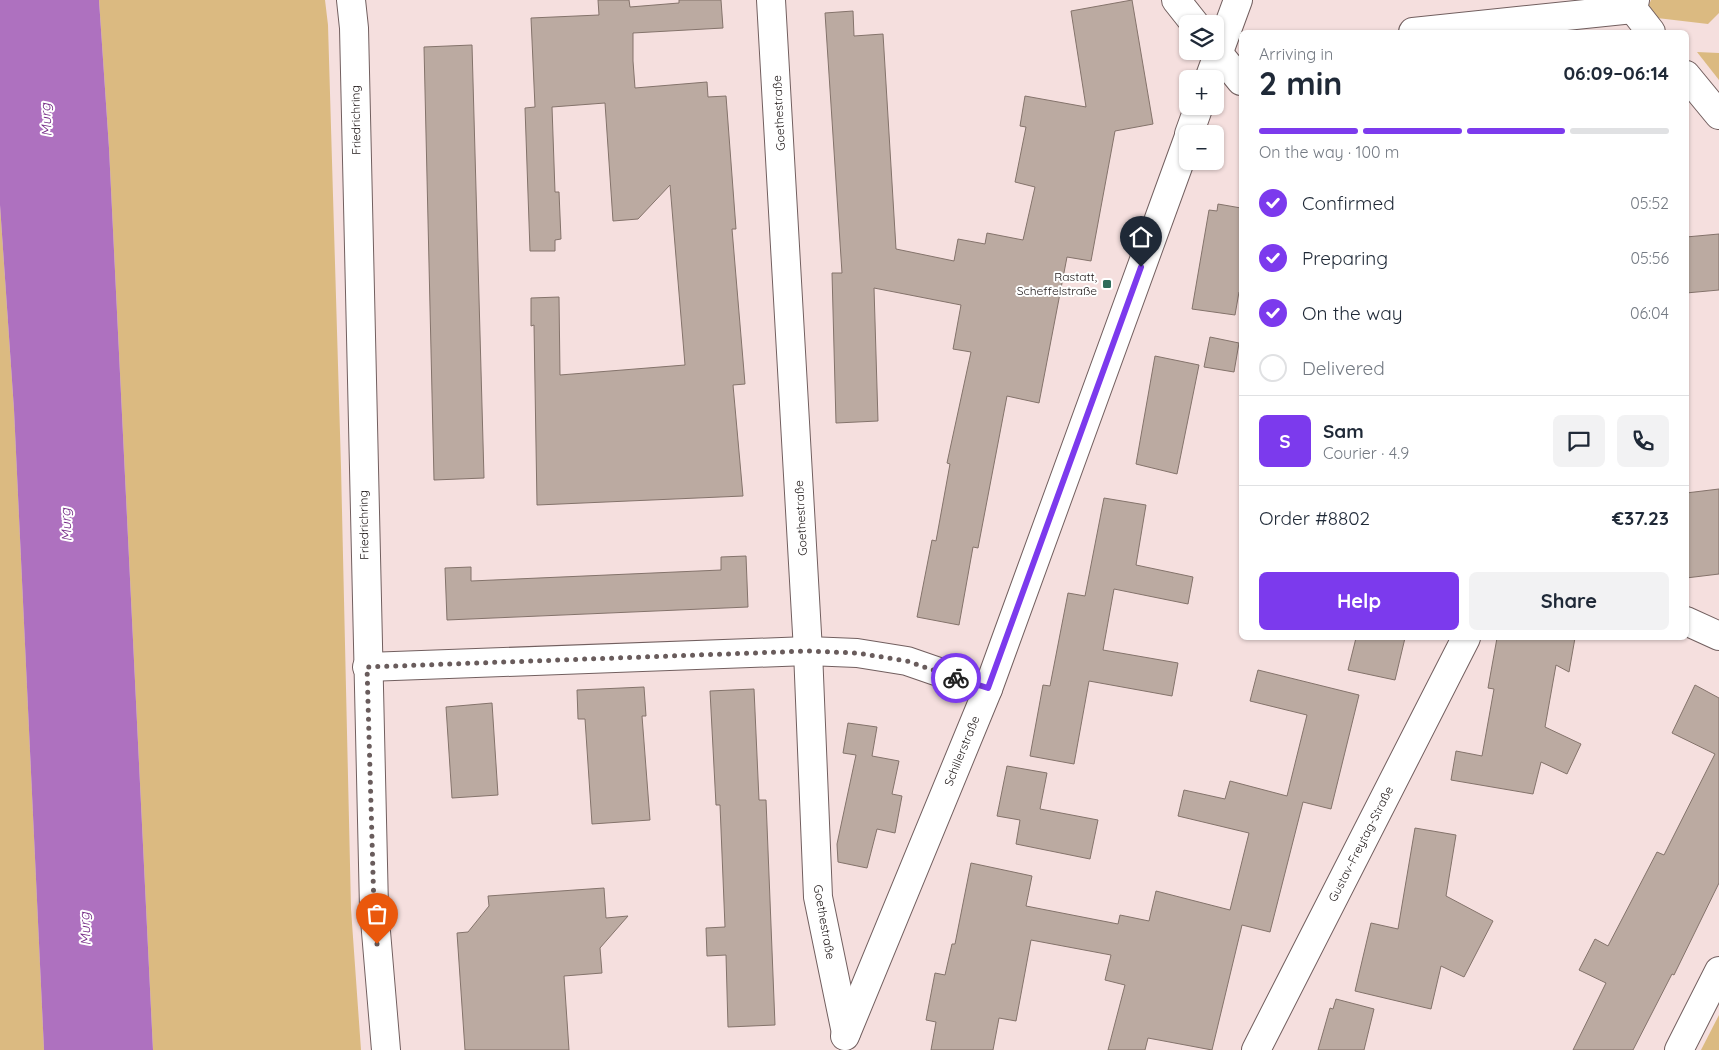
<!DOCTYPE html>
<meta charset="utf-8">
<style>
:root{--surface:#fff;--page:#f2f2f3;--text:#1f2937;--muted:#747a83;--line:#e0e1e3;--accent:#7c3aed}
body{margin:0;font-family:Quicksand,sans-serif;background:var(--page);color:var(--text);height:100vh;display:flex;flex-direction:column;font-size:19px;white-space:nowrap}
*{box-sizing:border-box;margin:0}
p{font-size:16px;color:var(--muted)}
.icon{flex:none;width:28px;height:28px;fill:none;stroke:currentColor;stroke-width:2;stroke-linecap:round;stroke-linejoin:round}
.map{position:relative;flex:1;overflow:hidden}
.side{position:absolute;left:1239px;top:30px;width:450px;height:610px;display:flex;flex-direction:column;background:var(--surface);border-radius:8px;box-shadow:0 1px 4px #0004}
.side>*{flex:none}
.tools{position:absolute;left:1179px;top:15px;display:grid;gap:10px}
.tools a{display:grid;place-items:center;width:45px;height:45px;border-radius:8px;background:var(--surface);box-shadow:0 1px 4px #0004;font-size:25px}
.pin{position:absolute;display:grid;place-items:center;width:42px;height:42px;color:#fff;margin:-51px -21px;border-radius:50% 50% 50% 0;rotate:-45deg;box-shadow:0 0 5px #0007}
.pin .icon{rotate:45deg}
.courier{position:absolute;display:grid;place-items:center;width:50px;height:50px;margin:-25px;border:4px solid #7c3aed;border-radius:50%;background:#fff;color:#222;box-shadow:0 1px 6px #0007}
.head em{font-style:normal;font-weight:800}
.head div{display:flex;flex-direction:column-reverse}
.head{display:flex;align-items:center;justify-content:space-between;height:85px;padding:0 20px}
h1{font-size:32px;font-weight:800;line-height:38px}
.bar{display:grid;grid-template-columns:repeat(4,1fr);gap:8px 5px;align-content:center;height:60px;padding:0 20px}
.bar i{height:6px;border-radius:4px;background:var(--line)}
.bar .selected{background:var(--accent)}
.bar p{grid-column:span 4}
.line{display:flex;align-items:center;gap:12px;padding:0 20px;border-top:1px solid var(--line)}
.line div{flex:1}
.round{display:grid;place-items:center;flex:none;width:52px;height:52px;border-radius:8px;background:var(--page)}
ol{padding:0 20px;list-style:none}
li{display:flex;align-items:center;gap:15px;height:55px}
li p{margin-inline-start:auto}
li .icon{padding:5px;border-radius:50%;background:var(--accent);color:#fff;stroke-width:4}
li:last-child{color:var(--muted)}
li i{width:28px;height:28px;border:2px solid var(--line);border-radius:50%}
.cta{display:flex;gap:10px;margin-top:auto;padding:10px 20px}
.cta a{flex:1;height:58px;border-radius:8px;background:var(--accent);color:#fff;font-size:20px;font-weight:800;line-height:58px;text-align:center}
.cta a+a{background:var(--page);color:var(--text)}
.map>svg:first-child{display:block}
.green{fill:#dbba81}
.water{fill:#ae71bf}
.building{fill:#bbaaa1;stroke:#84736b}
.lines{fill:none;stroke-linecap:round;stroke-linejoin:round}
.minor-casing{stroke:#725f5f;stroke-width:30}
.major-casing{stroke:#725f5f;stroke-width:30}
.minor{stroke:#fff;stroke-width:28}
.major{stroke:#fff;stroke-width:28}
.done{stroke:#695c5c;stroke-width:5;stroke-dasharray:0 9}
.route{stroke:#7c3aed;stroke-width:6}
.poi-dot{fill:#2e6d5b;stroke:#fff;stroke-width:2}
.labels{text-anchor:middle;stroke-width:4;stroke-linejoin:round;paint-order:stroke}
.street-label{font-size:12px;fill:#1d1616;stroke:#fff}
.poi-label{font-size:12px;fill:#1d1616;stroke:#fff;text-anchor:end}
.water-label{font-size:14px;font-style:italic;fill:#702482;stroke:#fff}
</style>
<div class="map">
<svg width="1719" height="1050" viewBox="0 0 1719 1050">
<rect width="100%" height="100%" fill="#f5dfde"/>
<g class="green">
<polygon points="99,0 325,0 328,25 341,467 351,909 361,1050 153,1050 109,148"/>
<polygon points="1651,0 1719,0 1719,13 1708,24 1657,18 1648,7"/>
<polygon points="1697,52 1719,53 1719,80"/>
<polygon points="0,205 14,410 44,1050 0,1050"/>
<polygon points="1719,1015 1719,1050 1701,1050"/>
</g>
<polygon class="water" points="0,0 99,0 109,148 153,1050 44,1050 14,410 0,205"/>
<g class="building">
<polygon points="598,0 629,0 630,7 679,3 679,0 721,0 723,28 633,33 633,61 635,88 707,82 708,97 726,96 736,229 732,229 745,384 733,385 743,496 537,505 534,325 531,326 531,298 559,297 560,375 685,365 670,185 638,219 613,221 605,103 552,107 555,192 559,192 561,239 555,240 555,251 530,251 525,108 535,107 531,18 599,15"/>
<polygon points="1132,0 1153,124 1115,131 1091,261 1067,257 1039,403 1007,396 978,548 973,547 959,625 917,617 932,540 936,541 950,464 947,463 971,352 953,349 961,305 874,288 878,421 836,423 832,273 842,273 825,13 853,11 854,36 883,34 896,249 954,261 958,239 985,244 987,233 1023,240 1035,187 1015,182 1026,127 1020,126 1025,96 1086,107 1071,11"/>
<polygon points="472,45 484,478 434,480 424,47"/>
<polygon points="1218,204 1241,208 1241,292 1239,292 1235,315 1192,309 1209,210 1217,211"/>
<polygon points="1719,234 1719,290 1686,293 1686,237"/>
<polygon points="1210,337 1239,343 1234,372 1204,367"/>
<polygon points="1155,356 1199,365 1177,474 1136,464"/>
<polygon points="1719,489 1719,574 1686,578 1686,493"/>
<polygon points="1104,498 1146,505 1136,565 1193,577 1188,604 1114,589 1103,650 1178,663 1172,696 1089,681 1074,764 1030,756 1043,685 1050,686 1068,593 1085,596"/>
<polygon points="746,556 748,607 447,620 445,568 471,567 471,581 721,570 721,557"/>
<polygon points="1356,638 1405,638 1395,680 1348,670"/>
<polygon points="1497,638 1575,638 1569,672 1556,665 1545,727 1581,744 1567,774 1541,762 1533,794 1451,780 1456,751 1482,756 1494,689 1488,688"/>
<polygon points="1258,670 1359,695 1331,809 1303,802 1270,932 1242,925 1212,1050 1148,1038 1145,1050 1108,1050 1125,985 1105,980 1111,955 1031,940 1016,1021 999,1018 993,1050 931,1050 936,1022 926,1020 935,973 945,975 952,944 955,944 971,863 1032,876 1026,906 1118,924 1120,915 1149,921 1156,891 1230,910 1249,833 1178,816 1184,790 1225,799 1230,781 1287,796 1307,715 1250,701"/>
<polygon points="1695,685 1719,698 1719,883 1674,975 1672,974 1633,1050 1573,1050 1606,983 1579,970 1595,939 1608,946 1657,852 1664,855 1715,754 1672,733"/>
<polygon points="644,687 646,716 642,716 650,820 592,824 585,719 578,719 577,690"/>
<polygon points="754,689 759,800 766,800 775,1025 728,1027 726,955 707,956 706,928 725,927 720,805 716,805 710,691"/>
<polygon points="492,703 498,795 452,798 446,707"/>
<polygon points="848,723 877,727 872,756 899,761 892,794 902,796 895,833 877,829 867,868 838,862 837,844 856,755 843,753"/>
<polygon points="1007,766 1047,773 1040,809 1098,820 1090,859 1016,844 1020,820 997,816"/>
<polygon points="1415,828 1456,835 1446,896 1493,921 1464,977 1441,966 1431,1009 1355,991 1371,923 1398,929"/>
<polygon points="604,888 606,918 628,916 600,948 602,973 564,976 569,1050 465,1050 457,933 468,932 489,906 488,896"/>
<polygon points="1336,999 1374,1009 1364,1050 1318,1050 1330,1008 1333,1009"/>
</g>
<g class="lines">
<defs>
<g id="minor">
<polyline points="771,0 808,651 818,897 846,1033"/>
<polyline points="1176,0 1195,24"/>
<polyline points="1635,0 1633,9 1651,32"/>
<polyline points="1413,32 1633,9"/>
<polyline points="1215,49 1241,81"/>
<polyline points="1686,75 1719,115"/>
<polyline points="1209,79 1238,0"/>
<polyline points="1189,134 1199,106"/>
<polyline points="1686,621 1719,636"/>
<polyline points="367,667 808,651 857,653 907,661 988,689"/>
<polyline points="845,1036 988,689 1188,139"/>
<polyline points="1256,1050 1466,638"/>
<polyline points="1679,1050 1719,971"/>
</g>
<polyline id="major" points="351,0 354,28 374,908 386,1050"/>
</defs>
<use href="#minor" class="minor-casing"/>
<use href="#major" class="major-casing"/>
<use href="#minor" class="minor"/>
<use href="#major" class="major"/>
</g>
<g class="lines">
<polyline class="done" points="377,944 374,908 367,667 808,651 857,653 907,661 956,678"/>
<polyline class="route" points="956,678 988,688 1141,267"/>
</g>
<rect class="poi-dot" x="1102" y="279" width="10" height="10" rx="2.5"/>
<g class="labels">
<g class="street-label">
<text transform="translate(779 113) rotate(-93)" y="4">Goethestraße</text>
<text transform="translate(356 120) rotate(-91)" y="4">Friedrichring</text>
<text transform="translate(801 518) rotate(-93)" y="4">Goethestraße</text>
<text transform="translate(364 525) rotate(-91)" y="4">Friedrichring</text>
<text transform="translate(962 751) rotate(-68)" y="4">Schillerstraße</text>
<text transform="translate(1361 844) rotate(-63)" y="4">Gustav-Freytag-Straße</text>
<text transform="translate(824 922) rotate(80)" y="4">Goethestraße</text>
</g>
<g class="poi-label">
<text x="1097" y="281">Rastatt,<tspan x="1097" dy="14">Scheffelstraße</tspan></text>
</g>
<g class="water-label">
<text transform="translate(46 120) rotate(-93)" y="5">Murg</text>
<text transform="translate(66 525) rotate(-93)" y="5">Murg</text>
<text transform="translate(85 929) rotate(-93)" y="5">Murg</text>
</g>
</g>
</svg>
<div class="tools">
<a><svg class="icon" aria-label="layers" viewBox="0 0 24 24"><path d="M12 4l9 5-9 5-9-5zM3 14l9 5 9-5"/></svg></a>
<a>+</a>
<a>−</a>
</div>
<div class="pin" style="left:377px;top:944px;background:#ea580c"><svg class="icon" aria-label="bag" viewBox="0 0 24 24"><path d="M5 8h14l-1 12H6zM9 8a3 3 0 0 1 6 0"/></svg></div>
<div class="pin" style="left:1141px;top:267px;background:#1f2937"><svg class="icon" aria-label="home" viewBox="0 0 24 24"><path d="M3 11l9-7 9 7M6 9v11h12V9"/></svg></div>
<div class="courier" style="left:956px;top:678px"><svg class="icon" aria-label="bike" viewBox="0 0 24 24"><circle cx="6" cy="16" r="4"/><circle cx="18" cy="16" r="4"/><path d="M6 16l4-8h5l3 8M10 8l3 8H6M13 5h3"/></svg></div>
<section class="side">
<div class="head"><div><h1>2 min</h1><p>Arriving in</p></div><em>06:09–06:14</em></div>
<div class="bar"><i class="selected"></i><i class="selected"></i><i class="selected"></i><i></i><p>On the way · 100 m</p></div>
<ol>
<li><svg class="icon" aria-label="check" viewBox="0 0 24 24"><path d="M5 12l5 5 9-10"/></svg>Confirmed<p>05:52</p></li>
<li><svg class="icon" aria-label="check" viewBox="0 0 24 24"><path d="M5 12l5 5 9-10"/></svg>Preparing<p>05:56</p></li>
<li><svg class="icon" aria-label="check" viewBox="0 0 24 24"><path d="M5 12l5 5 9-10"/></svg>On the way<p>06:04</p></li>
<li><i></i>Delivered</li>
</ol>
<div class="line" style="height:90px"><b class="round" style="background:var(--accent);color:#fff">S</b><div><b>Sam</b><p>Courier · 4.9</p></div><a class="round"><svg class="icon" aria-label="chat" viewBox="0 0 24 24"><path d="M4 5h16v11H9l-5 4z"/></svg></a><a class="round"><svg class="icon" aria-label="phone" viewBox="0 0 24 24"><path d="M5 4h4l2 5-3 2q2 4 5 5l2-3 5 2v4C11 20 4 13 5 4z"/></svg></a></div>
<div class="line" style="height:65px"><div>Order #8802</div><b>€37.23</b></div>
<div class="cta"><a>Help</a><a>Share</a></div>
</section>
</div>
